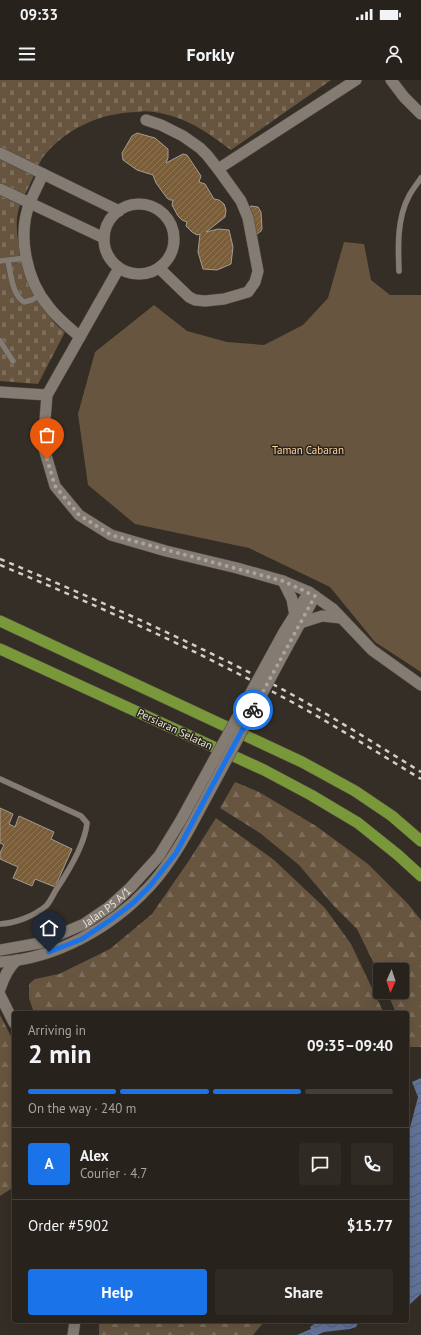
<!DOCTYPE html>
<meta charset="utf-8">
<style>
:root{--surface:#28221c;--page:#302a25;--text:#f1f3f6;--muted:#a5a4a3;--line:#443f3b;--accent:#1a73e8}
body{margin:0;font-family:"PT Sans",sans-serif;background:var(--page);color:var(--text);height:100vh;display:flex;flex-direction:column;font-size:15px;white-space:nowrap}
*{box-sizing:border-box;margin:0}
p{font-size:13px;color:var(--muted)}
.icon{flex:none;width:22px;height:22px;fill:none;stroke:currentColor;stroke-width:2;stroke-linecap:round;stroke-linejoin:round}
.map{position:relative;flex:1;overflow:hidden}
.side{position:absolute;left:12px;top:931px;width:397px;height:312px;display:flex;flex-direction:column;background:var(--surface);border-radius:4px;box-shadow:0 4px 16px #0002,0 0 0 1px var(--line)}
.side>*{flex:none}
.needle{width:26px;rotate:183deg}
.buttons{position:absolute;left:373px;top:883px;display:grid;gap:8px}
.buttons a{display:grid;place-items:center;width:36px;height:36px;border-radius:4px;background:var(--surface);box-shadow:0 4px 16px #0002,0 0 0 1px var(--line);font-size:20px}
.pin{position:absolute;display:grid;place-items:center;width:34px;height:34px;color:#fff;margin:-41px -17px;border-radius:50% 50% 50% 0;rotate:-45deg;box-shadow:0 0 4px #0007}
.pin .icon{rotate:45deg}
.courier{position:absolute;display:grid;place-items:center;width:40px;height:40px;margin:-20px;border:3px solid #1a73e8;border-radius:50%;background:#fff;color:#222;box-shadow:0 1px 5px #0007}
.overview em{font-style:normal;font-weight:800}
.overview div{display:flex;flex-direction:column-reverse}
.overview{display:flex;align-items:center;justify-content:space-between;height:68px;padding:0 16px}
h1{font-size:26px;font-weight:800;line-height:30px}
.bar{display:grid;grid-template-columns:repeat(4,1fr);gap:6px 4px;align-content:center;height:48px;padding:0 16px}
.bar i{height:5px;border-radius:3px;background:var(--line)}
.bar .current{background:var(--accent)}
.bar p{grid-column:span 4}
.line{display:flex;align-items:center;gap:10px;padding:0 16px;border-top:1px solid var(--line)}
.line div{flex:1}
.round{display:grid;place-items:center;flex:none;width:42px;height:42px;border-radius:4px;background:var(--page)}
.action{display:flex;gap:8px;margin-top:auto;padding:8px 16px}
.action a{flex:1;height:46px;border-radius:4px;background:var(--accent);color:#fff;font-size:16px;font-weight:800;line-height:46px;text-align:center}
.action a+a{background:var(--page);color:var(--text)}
.status{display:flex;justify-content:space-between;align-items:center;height:28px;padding:0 20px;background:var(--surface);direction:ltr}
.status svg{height:11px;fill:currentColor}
header{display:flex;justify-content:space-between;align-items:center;height:52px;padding:0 16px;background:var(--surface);font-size:18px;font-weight:800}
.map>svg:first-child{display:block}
.forest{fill:url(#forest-firs)}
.cemetery{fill:url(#cemetery-stones)}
.park{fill:#67553f}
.water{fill:url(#water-waves)}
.building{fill:url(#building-hatch);stroke:#a59c92}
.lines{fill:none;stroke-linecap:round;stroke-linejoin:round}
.service-casing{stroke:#524b45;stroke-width:6}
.minor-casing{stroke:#524b45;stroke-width:12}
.tertiary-casing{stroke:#524b45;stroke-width:12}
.primary-casing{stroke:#524b45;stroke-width:12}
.service{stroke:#847c72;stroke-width:5.5}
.minor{stroke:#847c72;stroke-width:11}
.tertiary{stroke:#847c72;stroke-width:11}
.primary{stroke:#78983a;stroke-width:11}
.rail{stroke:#d2cec8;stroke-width:2.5;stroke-dasharray:5 5;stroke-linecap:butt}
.tertiary-bridge-casing{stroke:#524b45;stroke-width:12;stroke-linecap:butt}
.tertiary-bridge{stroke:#847c72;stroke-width:11}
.done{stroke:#a9a49d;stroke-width:4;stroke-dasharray:0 7.2}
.route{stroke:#1a73e8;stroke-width:5}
.labels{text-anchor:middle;stroke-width:3;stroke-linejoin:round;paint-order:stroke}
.park-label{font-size:11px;fill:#fbd5a6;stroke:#2b241c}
.street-label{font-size:11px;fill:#e7e3dd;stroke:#2b241c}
</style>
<div class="status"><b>09:33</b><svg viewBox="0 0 49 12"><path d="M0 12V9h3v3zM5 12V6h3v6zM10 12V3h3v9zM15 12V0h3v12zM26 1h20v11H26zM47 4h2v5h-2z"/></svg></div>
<header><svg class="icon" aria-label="menu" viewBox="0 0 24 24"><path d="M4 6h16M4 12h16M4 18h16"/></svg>Forkly<svg class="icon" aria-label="person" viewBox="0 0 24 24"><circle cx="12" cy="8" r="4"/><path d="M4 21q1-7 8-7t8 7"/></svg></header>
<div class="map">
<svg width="421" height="1255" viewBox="0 0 421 1255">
<defs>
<pattern id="forest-firs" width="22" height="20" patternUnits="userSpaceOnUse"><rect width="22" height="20" fill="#67553f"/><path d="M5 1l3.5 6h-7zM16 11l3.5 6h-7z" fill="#7d6d5a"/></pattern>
<pattern id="cemetery-stones" width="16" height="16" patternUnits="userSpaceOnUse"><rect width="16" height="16" fill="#67553f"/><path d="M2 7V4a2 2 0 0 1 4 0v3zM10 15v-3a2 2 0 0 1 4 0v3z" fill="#7d6d5a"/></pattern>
<pattern id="water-waves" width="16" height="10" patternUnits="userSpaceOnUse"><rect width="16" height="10" fill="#62749a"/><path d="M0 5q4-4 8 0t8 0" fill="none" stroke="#555e72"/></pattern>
<pattern id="building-hatch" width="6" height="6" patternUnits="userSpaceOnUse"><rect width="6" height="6" fill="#7a5e3a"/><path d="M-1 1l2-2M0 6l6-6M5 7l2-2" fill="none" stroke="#8d7556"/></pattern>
</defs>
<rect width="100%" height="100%" fill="#352e26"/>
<g class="forest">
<polygon points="235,702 259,712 316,746 368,784 408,824 421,840 421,967 407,967 407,933 396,933 387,912 402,912 402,890 380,890 380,896 357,849 333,825 299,785 260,753 220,728"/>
<polygon points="216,738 274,780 325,828 351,864 382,929 383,933 34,933 29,918 29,904 35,899 59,894 110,869 152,834 188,782"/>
<polygon points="0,935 14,962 14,1107 0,1116"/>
<polygon points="99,1241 265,1241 253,1255 99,1255"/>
</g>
<path class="cemetery" d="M 0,0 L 331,0 L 231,70 C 205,51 187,37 154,32 C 149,31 143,31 139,32 C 102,32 66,48 43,77 C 38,85 34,96 30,104 C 26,113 20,122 18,132 C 13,154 23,185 32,205 C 41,223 48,240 65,252 L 38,304 L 0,301 Z"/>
<polygon class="park" points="344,162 364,164 371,200 390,215 421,215 421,592 375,562 330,507 249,468 135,444 88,405 78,334 95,272 154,225 187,251 227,262 264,265 303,245 328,218"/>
<g class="water">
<polygon points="421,998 421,1214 407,1227 407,1059 418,1017 412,1002"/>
<polygon points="318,1241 359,1241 356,1247 350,1249 324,1252 317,1255 297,1255 311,1249 310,1247"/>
</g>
<g class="building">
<polygon points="137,53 155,58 168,69 168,78 166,83 183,74 187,75 201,96 199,102 205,104 214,119 219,120 224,124 226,130 225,137 206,152 218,149 229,150 233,167 231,184 217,190 203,189 198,172 200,154 197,155 192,152 186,146 187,142 182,140 178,136 172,125 173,120 170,120 167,118 156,103 153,95 137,90 123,80 122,73 132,56"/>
<polygon points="251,126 258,127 261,132 262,149 261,151 257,154 254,154 249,127"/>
<polygon points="0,728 13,734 9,744 15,747 19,736 54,752 51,759 72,769 55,807 35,799 32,806 13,798 18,787 0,779 0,773 4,765 0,763"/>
</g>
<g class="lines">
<defs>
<g id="service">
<polyline points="0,181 26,178"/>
<path d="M 8,181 C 11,194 12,214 24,222 L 32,220 L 40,215"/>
<path d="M 399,191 C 398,166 397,138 409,116 C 412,110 417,104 421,98"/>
<polyline points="0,261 13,281"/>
<path d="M 0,699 L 81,736 L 87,743 C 85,765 68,792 56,810 C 53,815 50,822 46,826 C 34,836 16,843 0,844"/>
</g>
<g id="minor">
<polyline points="391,0 404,17 421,34"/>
<polyline points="146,40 161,45 183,56 200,68 207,75 218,89 241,121 248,138 258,191 255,202 248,212 224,219 205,221 195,220 189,217 159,188"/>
<polyline points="0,73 119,131"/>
<polyline points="218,89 356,0"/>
<path d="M 43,94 C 39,103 34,113 30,122 C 17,155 26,200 49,227 C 58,239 70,248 80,257"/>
<polyline points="0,109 104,158"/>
<circle cx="139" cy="159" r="35"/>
<polyline points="119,188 47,315 43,365 55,406 79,435 111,455 166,471 237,488 283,501 309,512"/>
<polyline points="0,312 47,315"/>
</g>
<g id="tertiary">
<polyline points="283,501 292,519 295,536"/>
<polyline points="300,543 322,536 341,538"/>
<polyline points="284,552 309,512 333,529 372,570 421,605"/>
<polyline points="292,558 315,516"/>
<path id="s1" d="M 0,870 L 40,863 L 84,844 L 109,827 L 130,808 L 159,776 L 181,740"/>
<path d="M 0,882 C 56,879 112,847 149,807 C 167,788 180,766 192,744"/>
<path d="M 0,909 C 4,897 8,888 17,880"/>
<polyline points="0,915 14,943"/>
<polyline points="73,1255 75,1241"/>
</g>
<g id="primary">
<polyline points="0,541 302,682 355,711 392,736 421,761"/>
<polyline points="0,569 264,690 311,715 358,743 398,775 421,796"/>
</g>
</defs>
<use href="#service" class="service-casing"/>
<use href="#minor" class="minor-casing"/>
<use href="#tertiary" class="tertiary-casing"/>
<use href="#primary" class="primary-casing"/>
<use href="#service" class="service"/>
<use href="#minor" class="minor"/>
<use href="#tertiary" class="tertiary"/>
<use href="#primary" class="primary"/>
<g class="rail">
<path d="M 0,479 C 94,518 187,560 278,607 C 327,633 374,663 421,692"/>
<path d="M 0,485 C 93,524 186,565 275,613 C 325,639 373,670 421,699"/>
</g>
<defs>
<g id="tertiary-bridge">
<polyline points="181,740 284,552"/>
<polyline points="192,744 292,558"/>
</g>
</defs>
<use href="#tertiary-bridge" class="tertiary-bridge-casing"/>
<use href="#tertiary-bridge" class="tertiary-bridge"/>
</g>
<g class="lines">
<polyline class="done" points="47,379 55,406 79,435 111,455 283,501 315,516 253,630"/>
<polyline class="route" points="49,872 82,859 112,839 133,823 150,806 176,773 253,630"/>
</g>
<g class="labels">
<g class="park-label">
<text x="308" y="374">Taman Cabaran</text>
</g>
<g class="street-label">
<text transform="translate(175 649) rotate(25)" y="4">Persiaran Selatan</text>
<text dy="4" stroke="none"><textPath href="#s1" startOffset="117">Jalan P5 A/1</textPath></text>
</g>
</g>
</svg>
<div class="buttons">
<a><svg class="needle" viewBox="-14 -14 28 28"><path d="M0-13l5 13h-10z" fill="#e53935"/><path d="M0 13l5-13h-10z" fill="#a5a4a3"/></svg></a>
</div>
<div class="pin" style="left:47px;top:379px;background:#ea580c"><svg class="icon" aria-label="bag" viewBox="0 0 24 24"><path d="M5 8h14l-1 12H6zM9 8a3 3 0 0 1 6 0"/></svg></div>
<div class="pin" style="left:49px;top:872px;background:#1f2937"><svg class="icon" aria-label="home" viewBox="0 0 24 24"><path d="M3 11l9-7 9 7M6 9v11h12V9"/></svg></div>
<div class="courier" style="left:253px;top:630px"><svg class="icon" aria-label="bike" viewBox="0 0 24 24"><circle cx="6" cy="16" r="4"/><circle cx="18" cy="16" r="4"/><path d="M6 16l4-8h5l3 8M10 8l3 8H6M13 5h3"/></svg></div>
<section class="side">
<div class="overview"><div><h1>2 min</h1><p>Arriving in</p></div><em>09:35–09:40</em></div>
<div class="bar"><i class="current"></i><i class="current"></i><i class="current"></i><i></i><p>On the way · 240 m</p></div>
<div class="line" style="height:72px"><b class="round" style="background:var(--accent);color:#fff">A</b><div><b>Alex</b><p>Courier · 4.7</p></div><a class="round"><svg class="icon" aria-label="chat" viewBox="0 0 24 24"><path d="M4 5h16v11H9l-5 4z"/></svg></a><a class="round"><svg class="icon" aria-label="phone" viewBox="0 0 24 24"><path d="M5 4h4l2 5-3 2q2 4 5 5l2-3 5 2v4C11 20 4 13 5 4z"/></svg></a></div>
<div class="line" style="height:52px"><div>Order #5902</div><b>$15.77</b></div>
<div class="action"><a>Help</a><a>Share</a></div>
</section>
</div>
